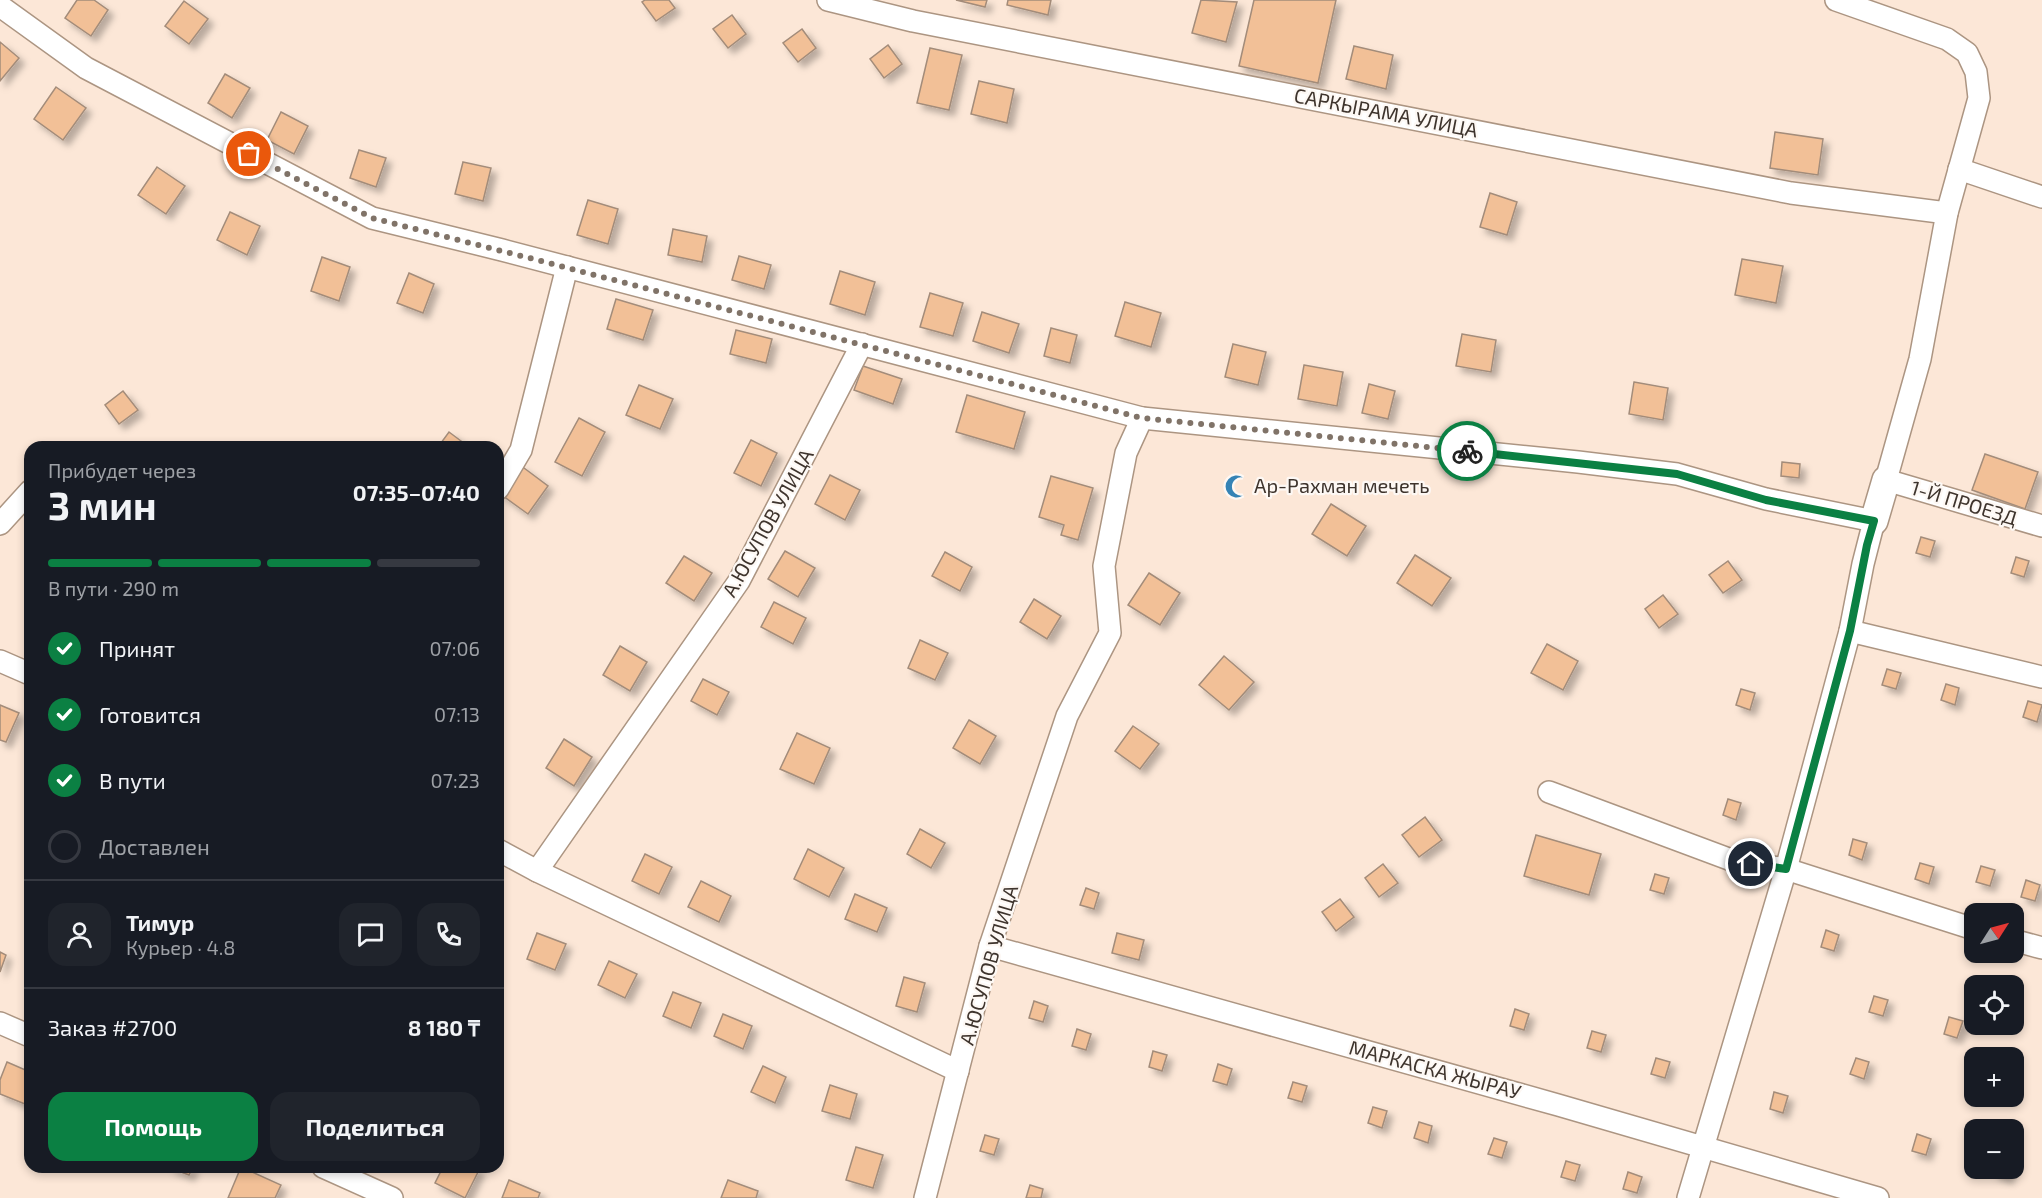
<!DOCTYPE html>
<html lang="ru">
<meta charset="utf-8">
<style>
:root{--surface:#171b24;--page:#20242c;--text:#f1f3f6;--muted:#9ea1a6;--line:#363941;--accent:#0b8043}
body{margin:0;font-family:"Exo 2",sans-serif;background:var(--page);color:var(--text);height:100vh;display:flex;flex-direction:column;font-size:22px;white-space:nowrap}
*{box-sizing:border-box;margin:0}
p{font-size:20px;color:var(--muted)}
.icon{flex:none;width:33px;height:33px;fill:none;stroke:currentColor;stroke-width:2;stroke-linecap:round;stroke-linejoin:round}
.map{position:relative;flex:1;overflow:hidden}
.side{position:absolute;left:24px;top:441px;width:480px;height:732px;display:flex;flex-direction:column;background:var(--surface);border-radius:18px;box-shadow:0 3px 9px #0003}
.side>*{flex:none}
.needle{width:39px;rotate:54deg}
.tools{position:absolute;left:1964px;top:903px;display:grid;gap:12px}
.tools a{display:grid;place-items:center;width:60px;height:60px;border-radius:12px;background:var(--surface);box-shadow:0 3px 9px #0003;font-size:30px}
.pin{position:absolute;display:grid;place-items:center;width:51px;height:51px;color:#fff;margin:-26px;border:3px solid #fff;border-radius:50%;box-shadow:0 2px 6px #0007}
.courier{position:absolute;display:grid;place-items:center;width:60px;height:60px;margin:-30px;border:4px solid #0b8043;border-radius:50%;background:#fff;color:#222;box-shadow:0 2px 8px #0007}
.head em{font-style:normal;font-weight:700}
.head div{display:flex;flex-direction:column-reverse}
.head{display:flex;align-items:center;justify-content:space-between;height:102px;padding:0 24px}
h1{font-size:39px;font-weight:700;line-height:45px}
.bar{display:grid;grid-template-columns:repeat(4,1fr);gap:9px 6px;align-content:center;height:72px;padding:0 24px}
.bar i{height:8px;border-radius:4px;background:var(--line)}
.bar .selected{background:var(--accent)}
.bar p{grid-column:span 4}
.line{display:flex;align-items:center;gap:15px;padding:0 24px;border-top:2px solid var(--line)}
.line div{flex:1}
.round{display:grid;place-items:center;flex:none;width:63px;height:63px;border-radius:18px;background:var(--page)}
ol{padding:0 24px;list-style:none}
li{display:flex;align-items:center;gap:18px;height:66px}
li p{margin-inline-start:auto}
li .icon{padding:6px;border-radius:50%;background:var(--accent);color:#fff;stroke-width:4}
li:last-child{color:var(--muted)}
li i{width:33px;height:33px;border:3px solid var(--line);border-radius:50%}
.cta{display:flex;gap:12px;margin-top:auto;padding:12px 24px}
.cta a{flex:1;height:69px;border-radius:18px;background:var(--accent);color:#fff;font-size:24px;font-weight:700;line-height:69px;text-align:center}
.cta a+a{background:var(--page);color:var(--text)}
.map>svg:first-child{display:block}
.building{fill:#f2c097;stroke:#a38c7a;stroke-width:1.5;filter:url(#shadow)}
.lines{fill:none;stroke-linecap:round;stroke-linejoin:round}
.minor-casing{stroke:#ac9582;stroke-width:24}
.tertiary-casing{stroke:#ac9582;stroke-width:30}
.minor{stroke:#fff;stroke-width:21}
.tertiary{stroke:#fff;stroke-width:27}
.done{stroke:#807368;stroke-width:6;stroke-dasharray:0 10.8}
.route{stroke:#0b8043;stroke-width:8}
.labels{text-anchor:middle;stroke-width:4.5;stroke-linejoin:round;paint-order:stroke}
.street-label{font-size:20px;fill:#3e342d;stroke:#fdf8f4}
.poi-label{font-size:20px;fill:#3e342d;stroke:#fdf8f4;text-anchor:start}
</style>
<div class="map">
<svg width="2042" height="1198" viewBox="0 0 2042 1198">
<defs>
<filter id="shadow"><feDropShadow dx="5.5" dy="5.5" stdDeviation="3" flood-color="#0004"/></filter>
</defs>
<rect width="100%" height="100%" fill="#fce7d7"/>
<g class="building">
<polygon points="77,0 94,0 108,10 91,36 65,18"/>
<polygon points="645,0 669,0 675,8 656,21 642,2"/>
<polygon points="956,0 987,0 985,7"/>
<polygon points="1008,0 1051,0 1048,15 1007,5"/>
<polygon points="1201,0 1237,2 1226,42 1192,33"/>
<polygon points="1254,0 1336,0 1318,83 1239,66"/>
<polygon points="184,1 208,19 189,44 165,26"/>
<polygon points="732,15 746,34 728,48 713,29"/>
<polygon points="802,29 816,48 798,62 783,43"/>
<polygon points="0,42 19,58 0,81"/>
<polygon points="888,45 902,64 884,78 870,59"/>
<polygon points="1354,46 1393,55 1386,89 1346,79"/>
<polygon points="930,48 962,55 949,110 917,103"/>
<polygon points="225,74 250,88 232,118 208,103"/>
<polygon points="979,81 1014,89 1007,123 971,114"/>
<polygon points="56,87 86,108 63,140 34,119"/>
<polygon points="281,112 308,126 294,154 267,140"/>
<polygon points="1775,132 1823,139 1818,175 1770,168"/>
<polygon points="359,150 386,158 376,187 350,178"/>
<polygon points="463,162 491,168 483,201 455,194"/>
<polygon points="157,167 185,186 166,214 138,195"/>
<polygon points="1490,193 1517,202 1507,235 1480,227"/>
<polygon points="588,200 618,209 608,244 577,235"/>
<polygon points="230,212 260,226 247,255 217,240"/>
<polygon points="673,229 707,236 702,262 668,255"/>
<polygon points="739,256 771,265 764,289 732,280"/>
<polygon points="322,257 350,267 339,301 311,291"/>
<polygon points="1742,259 1783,266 1776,303 1735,295"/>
<polygon points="840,271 875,282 865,315 830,304"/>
<polygon points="409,273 434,284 423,313 397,303"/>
<polygon points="930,293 963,303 953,336 920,327"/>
<polygon points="616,299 653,310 643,340 607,329"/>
<polygon points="1125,302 1161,313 1151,347 1115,336"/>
<polygon points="982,312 1019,324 1009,353 973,341"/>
<polygon points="1051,328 1077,335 1070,363 1044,356"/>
<polygon points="736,330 772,339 766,363 730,354"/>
<polygon points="1462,334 1496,340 1491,372 1456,366"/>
<polygon points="1233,344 1266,352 1258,385 1225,377"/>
<polygon points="1304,365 1343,372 1337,406 1298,399"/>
<polygon points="863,366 902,379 893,404 854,390"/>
<polygon points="1634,382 1668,388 1663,420 1629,414"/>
<polygon points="1369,384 1395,391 1388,419 1362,413"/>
<polygon points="639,385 673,399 660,429 626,415"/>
<polygon points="123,391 138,410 119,424 105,405"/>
<polygon points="967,395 1025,412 1014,449 956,432"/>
<polygon points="579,418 605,432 582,476 555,462"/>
<polygon points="449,432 469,447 438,447"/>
<polygon points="751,440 777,453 761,486 734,473"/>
<polygon points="1985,454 2038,472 2025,509 1972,490"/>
<polygon points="1782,462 1800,464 1799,478 1781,476"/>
<polygon points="520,465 548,486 528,514 499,493"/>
<polygon points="830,475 860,490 845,520 815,504"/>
<polygon points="1051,476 1093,488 1078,540 1061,535 1064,525 1039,517"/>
<polygon points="1331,504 1366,526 1347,556 1312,534"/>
<polygon points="1921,537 1935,541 1930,557 1916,553"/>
<polygon points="785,551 815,568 798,597 768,579"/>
<polygon points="945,552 972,567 960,591 932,576"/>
<polygon points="1415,555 1451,578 1432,606 1397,583"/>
<polygon points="684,556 712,573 694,601 666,583"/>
<polygon points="2016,557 2029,561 2024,577 2011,573"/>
<polygon points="1728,561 1742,580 1723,593 1709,575"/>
<polygon points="1149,573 1180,593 1160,625 1128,605"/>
<polygon points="1663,595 1678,614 1659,628 1645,609"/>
<polygon points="1034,599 1061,616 1047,639 1020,622"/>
<polygon points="774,602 806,618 793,644 761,627"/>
<polygon points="920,640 948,653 935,680 908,668"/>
<polygon points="1547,644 1578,661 1563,690 1531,673"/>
<polygon points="620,646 647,662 630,691 603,675"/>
<polygon points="1224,656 1254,682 1229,710 1199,685"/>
<polygon points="1887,669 1901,673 1896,689 1882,685"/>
<polygon points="703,679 729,692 717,715 691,701"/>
<polygon points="1946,684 1959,688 1955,705 1941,700"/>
<polygon points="1741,689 1755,693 1750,710 1736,705"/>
<polygon points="2028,701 2042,705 2037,722 2023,717"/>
<polygon points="0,705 19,713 6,742 0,740"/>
<polygon points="969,720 996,736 980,764 953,748"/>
<polygon points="1133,726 1159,744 1140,769 1115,751"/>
<polygon points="797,733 830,748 814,784 780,769"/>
<polygon points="564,739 592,757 574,786 546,768"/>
<polygon points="1728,799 1741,803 1736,820 1723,815"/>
<polygon points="1425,817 1442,840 1419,857 1402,835"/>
<polygon points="920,829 945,843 931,868 907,854"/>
<polygon points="1536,835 1601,854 1589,895 1524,876"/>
<polygon points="1853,839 1867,843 1862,860 1849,855"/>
<polygon points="808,849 844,868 829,897 794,879"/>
<polygon points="645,854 672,867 659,894 632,881"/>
<polygon points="1920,863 1934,867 1929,884 1915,879"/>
<polygon points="1383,864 1398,883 1379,897 1365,878"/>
<polygon points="1981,866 1995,870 1990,886 1976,882"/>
<polygon points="1655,874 1669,878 1664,894 1650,890"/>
<polygon points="2026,880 2040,885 2035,901 2021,897"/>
<polygon points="701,881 731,896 719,922 688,907"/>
<polygon points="1086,888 1099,893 1094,909 1080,905"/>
<polygon points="855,894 887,908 877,932 845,919"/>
<polygon points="1340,899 1354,917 1336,931 1322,912"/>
<polygon points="1826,930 1839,935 1834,951 1821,947"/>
<polygon points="537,933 566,944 555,970 527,959"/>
<polygon points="1117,933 1144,940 1139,960 1112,953"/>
<polygon points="0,952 6,955 0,972"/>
<polygon points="609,961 637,974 625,998 598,985"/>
<polygon points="904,977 925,983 917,1012 896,1006"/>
<polygon points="673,992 701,1003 691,1028 663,1016"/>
<polygon points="1874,996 1888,1000 1883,1016 1869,1012"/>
<polygon points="1034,1001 1048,1006 1043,1022 1029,1018"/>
<polygon points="1515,1009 1529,1014 1524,1030 1510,1026"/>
<polygon points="723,1014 752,1026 743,1049 714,1036"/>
<polygon points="1949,1017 1963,1021 1957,1038 1944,1034"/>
<polygon points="1077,1029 1091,1034 1086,1050 1072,1046"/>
<polygon points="1592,1031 1606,1035 1601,1052 1587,1048"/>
<polygon points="1153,1051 1167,1055 1162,1071 1149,1067"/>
<polygon points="1656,1058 1670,1062 1665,1078 1651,1074"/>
<polygon points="1856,1058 1869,1062 1864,1079 1850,1074"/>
<polygon points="7,1062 30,1072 30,1093 25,1104 0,1094 0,1080"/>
<polygon points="1218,1064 1232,1069 1227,1085 1213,1081"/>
<polygon points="763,1066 786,1077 775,1103 751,1092"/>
<polygon points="1293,1082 1307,1086 1302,1102 1288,1098"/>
<polygon points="830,1085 857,1094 850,1119 822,1111"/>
<polygon points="1774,1092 1788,1096 1783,1113 1770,1109"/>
<polygon points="1373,1107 1387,1111 1382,1128 1368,1123"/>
<polygon points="1419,1122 1432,1126 1428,1143 1414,1138"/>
<polygon points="1917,1134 1931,1139 1926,1155 1912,1151"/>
<polygon points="985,1135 999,1139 994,1155 980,1151"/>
<polygon points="1494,1138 1507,1142 1502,1158 1488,1154"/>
<polygon points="856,1147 883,1155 873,1188 846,1180"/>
<polygon points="1566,1161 1580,1165 1575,1181 1561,1177"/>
<polygon points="168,1167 193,1167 189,1175"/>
<polygon points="241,1167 281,1185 275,1198 228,1198"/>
<polygon points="443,1167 474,1167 479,1170 465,1198 435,1183"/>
<polygon points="1994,1168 2010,1168 2007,1178 1993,1173"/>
<polygon points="1628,1172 1642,1177 1637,1193 1623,1189"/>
<polygon points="509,1180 540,1193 538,1198 502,1198"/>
<polygon points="728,1180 758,1191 756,1198 721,1198"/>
<polygon points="1030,1185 1043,1189 1041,1198 1026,1198"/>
</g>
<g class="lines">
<defs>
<g id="minor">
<polyline points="828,0 913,21 1791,193 1947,213"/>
<polyline points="1836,0 1947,39 1967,53 1976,72 1979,98 1947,213 1920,359 1886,480 2042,526"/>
<polyline points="0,6 86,68 372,218 502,250 1142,418 1578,462 1677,474 1766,499 1874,521 1863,564 1850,631 1786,869 1688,1198"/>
<polyline points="1959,169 2042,197"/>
<polyline points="498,489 521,450 567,267"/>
<polyline points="0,524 30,491"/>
<polyline points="1850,631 2042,677"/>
<polyline points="0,661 30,674"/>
<polyline points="1549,792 1734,861 1786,869 1974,929"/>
<polyline points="498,850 537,871 958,1071"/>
<polyline points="537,871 739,581 862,344"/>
<polyline points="2013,940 2042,948"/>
<polyline points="990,946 1558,1105 1878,1198"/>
<polyline points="0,1023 30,1036"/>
<polyline points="323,1167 392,1198"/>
<polyline points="925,1198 990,946 1067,716 1110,633 1104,566 1126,453 1142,418"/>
</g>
<polyline id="tertiary" points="1874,521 1886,480"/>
</defs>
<use href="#minor" class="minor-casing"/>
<use href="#tertiary" class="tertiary-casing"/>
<use href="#minor" class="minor"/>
<use href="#tertiary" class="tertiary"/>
</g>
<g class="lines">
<polyline class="done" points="249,154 372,218 545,262 1142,418 1467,451"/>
<polyline class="route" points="1467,451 1677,474 1766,500 1874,521 1867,545 1850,631 1786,869 1751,864"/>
</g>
<defs>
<symbol id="mosque-bare" viewBox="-9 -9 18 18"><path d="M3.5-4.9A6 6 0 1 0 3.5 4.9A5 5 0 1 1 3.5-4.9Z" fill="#3583b5" stroke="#fdf8f4" stroke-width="2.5" paint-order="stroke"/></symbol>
</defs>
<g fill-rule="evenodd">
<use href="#mosque-bare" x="1220" y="470" width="33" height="33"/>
</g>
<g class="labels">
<g class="street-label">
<text transform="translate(1386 113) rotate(11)" y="7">САРКЫРАМА УЛИЦА</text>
<text transform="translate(1964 503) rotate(17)" y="7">1-Й ПРОЕЗД</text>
<text transform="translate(768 523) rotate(-61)" y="7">А.ЮСУПОВ УЛИЦА</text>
<text transform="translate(989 965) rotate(-74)" y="7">А.ЮСУПОВ УЛИЦА</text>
<text transform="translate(1435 1070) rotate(15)" y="7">МАРКАСКА ЖЫРАУ</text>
</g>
<g class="poi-label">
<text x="1254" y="493">Ар-Рахман мечеть</text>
</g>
</g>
</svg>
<div class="tools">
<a><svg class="needle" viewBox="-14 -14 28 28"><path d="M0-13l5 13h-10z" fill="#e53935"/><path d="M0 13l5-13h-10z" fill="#9ea1a6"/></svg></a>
<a><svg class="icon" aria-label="locate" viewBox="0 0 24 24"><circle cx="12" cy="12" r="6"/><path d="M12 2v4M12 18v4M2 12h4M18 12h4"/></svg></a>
<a>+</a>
<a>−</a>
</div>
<div class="pin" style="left:249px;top:154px;background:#ea580c"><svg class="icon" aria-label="bag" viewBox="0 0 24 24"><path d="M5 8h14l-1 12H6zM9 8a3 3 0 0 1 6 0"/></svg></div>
<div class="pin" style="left:1751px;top:864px;background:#1f2937"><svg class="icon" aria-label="home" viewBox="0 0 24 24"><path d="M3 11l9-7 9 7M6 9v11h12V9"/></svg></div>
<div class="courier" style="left:1467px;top:451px"><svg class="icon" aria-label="bike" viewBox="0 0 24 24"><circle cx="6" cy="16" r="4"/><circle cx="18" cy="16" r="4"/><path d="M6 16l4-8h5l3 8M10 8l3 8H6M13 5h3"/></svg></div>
<section class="side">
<div class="head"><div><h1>3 мин</h1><p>Прибудет через</p></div><em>07:35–07:40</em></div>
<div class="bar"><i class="selected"></i><i class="selected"></i><i class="selected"></i><i></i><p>В пути · 290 m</p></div>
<ol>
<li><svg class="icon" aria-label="check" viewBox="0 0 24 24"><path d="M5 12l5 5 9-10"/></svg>Принят<p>07:06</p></li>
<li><svg class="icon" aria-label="check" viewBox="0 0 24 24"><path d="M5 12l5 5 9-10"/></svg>Готовится<p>07:13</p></li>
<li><svg class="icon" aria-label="check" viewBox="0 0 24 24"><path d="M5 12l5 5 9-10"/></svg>В пути<p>07:23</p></li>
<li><i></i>Доставлен</li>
</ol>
<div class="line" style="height:108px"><a class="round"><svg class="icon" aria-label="person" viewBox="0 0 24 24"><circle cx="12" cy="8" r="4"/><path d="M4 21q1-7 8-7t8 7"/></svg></a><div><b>Тимур</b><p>Курьер · 4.8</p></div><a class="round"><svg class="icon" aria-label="chat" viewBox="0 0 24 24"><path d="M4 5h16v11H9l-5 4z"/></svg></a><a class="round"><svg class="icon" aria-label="phone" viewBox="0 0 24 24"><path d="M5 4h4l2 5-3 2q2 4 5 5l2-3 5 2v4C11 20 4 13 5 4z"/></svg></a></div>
<div class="line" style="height:78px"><div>Заказ #2700</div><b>8 180 ₸</b></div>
<div class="cta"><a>Помощь</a><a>Поделиться</a></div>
</section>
</div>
